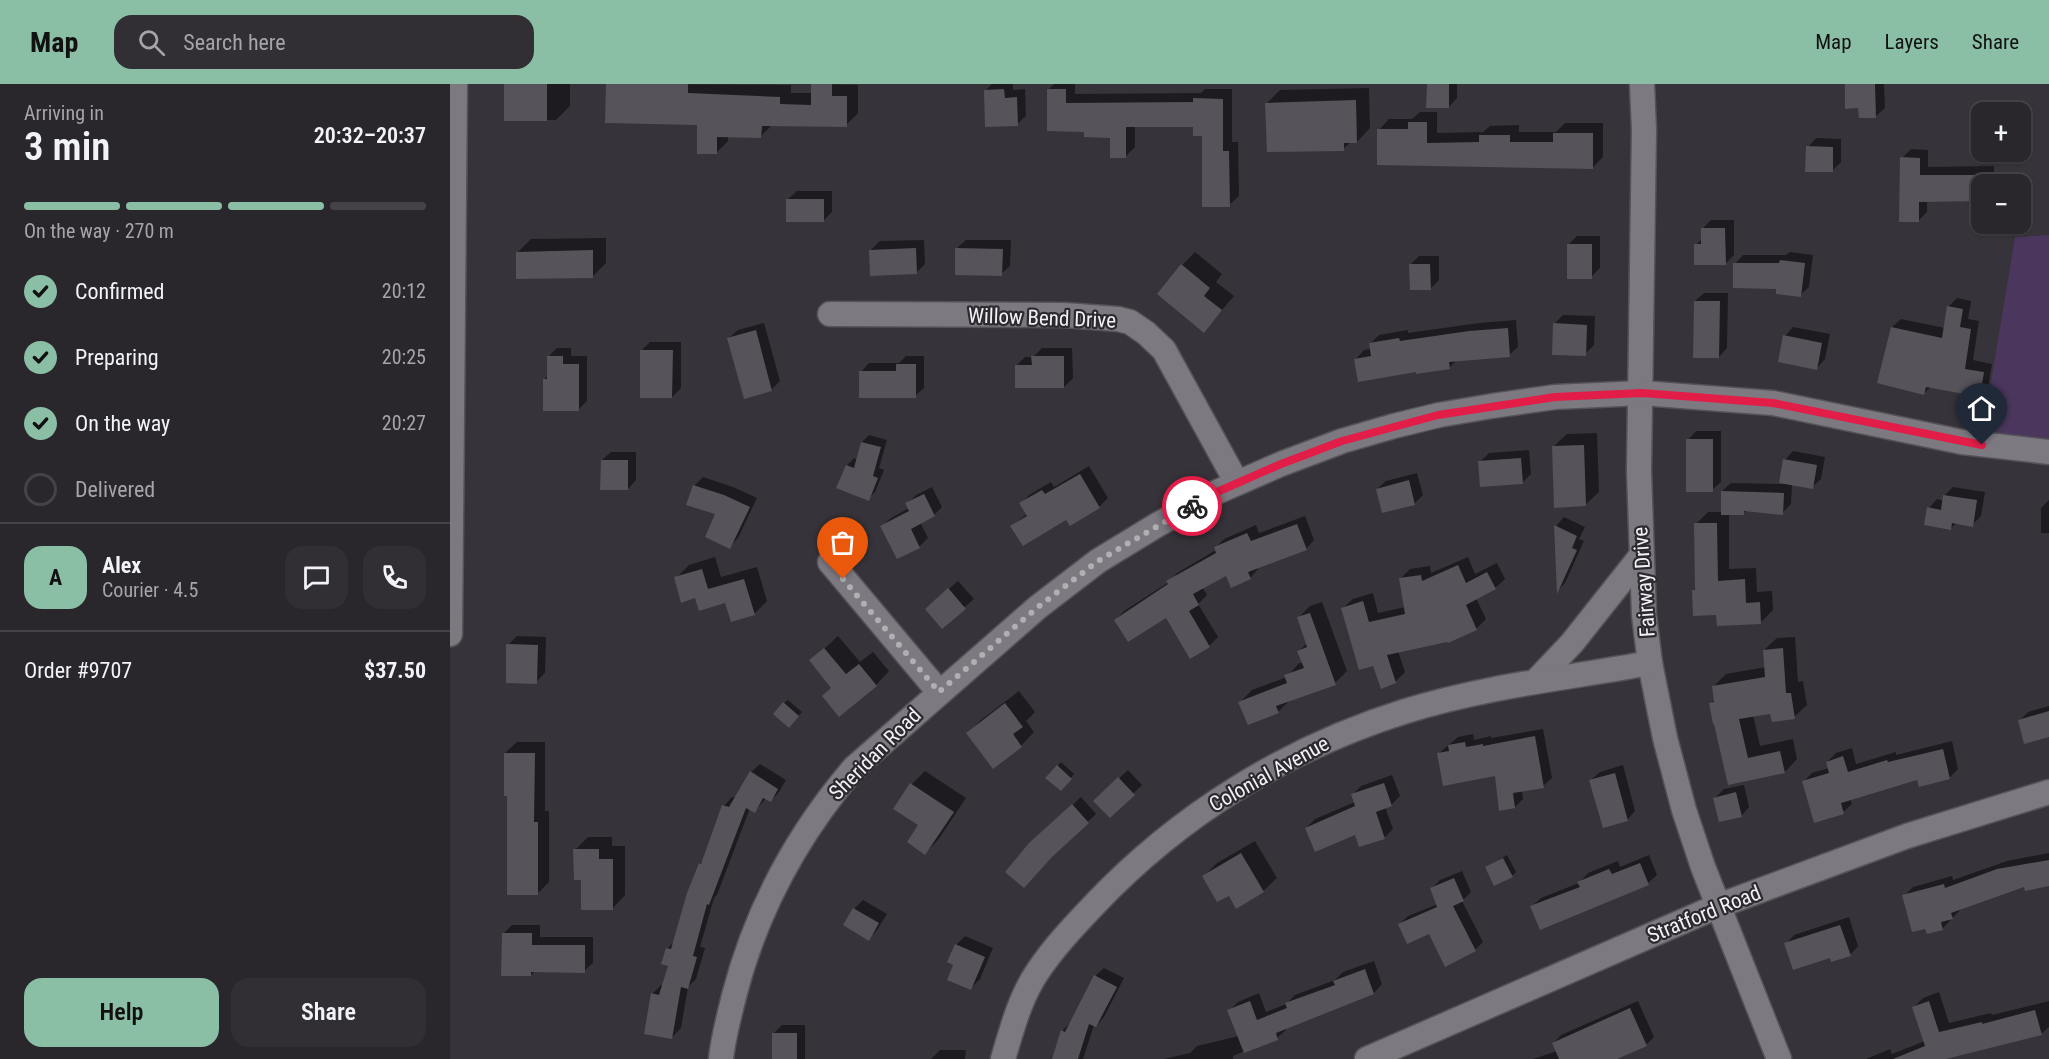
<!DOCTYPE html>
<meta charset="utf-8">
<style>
:root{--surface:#29262c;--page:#312e34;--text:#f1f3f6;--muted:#a5a5a9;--line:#454348;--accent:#8abfa5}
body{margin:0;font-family:"Roboto Condensed",sans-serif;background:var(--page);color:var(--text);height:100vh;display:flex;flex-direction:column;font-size:22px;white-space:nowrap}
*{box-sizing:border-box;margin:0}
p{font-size:20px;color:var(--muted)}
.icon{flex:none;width:33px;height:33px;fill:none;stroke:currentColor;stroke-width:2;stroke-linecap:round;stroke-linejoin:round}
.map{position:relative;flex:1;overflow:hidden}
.sheet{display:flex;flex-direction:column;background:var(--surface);width:450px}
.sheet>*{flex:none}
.tools{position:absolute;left:1521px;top:18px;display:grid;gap:12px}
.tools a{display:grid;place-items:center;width:60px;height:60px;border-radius:12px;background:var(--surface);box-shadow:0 2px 4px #0004,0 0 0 2px var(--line);font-size:30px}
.pin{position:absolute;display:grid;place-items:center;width:51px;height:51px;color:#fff;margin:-62px -26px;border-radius:50% 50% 50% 0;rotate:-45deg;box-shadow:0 0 6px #0007}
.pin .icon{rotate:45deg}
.courier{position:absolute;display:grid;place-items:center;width:60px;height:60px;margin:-30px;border:4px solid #e11d48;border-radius:50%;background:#fff;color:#222;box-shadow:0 2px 8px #0007}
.headline em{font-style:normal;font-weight:600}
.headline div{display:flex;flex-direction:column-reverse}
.headline{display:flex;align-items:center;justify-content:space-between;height:102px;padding:0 24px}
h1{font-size:39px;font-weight:600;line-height:45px}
.bar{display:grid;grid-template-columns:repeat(4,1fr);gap:9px 6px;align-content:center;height:72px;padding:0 24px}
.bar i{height:8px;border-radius:4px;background:var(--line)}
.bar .on{background:var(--accent)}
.bar p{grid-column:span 4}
.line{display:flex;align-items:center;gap:15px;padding:0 24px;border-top:2px solid var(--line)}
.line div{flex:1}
.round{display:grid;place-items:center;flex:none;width:63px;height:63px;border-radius:18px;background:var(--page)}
ol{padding:0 24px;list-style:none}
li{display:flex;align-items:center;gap:18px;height:66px}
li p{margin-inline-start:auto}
li .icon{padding:6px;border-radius:50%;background:var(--accent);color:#111;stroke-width:4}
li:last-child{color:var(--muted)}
li i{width:33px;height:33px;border:3px solid var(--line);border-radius:50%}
.action{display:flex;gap:12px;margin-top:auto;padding:12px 24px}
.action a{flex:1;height:69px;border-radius:18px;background:var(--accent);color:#111;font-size:24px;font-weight:600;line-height:69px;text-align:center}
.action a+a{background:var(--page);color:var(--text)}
header{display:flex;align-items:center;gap:36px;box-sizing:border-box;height:84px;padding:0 30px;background:var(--accent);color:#111}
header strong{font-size:28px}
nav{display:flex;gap:33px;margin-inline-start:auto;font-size:21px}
.search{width:420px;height:54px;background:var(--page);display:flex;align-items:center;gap:15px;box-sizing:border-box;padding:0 21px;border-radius:18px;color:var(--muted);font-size:22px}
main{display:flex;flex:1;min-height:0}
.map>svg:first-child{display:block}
.green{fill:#4b375d}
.shadow{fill:#0007}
.building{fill:#57535b}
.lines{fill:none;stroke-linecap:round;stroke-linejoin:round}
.minor-casing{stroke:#555258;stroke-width:27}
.minor{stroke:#7d7981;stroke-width:24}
.done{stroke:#b1aeb4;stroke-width:6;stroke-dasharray:0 10.8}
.route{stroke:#e11d48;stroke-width:8}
.labels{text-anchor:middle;stroke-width:4.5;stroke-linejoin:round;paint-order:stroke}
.street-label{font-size:21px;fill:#f3f0f5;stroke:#2d2930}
</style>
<header>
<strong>Map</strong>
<div class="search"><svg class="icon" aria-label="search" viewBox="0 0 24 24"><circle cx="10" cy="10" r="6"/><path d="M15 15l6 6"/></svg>Search here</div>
<nav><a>Map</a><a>Layers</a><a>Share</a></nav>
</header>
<main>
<section class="sheet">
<div class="headline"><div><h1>3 min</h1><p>Arriving in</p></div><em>20:32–20:37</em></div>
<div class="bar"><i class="on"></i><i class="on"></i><i class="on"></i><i></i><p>On the way · 270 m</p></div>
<ol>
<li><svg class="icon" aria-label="check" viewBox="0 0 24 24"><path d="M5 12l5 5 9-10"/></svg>Confirmed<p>20:12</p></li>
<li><svg class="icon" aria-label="check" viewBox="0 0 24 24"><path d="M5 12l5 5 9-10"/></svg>Preparing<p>20:25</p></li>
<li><svg class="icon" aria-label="check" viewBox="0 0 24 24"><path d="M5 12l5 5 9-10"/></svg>On the way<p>20:27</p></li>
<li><i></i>Delivered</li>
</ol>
<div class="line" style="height:108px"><b class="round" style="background:var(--accent);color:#111">A</b><div><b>Alex</b><p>Courier · 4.5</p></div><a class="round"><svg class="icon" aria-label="chat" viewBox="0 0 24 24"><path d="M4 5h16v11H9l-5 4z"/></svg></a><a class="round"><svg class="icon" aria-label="phone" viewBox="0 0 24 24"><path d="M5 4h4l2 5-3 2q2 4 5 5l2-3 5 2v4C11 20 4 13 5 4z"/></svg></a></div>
<div class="line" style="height:78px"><div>Order #9707</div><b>$37.50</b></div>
<div class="action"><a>Help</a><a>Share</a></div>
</section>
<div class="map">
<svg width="1599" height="975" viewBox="0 0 1599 975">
<rect width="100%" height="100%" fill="#37333a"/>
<polygon class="green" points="1599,151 1599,357 1569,355 1533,347 1565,153"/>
<g class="shadow">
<polygon points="56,0 120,0 120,22 106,36 56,36"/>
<polygon points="157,0 341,1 341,9 363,9 364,0 408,1 408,29 396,41 322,41 310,53 278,52 278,57 266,69 248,39"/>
<polygon points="542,0 563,0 563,6 575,5 576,32 567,40 535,7"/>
<polygon points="604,0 625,0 625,10 751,9 755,5 782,5 782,58 788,58 789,112 779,121 753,51 745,42 685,42 685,63 675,73 661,52 635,46 599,5"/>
<polygon points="978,0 1007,0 1007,14 999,23"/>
<polygon points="1396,0 1434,0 1435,24 1426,32 1410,23"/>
<polygon points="919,4 920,44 907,58 901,58 893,65 817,19 830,6"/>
<polygon points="970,28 987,28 987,49 1033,48 1040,42 1069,41 1069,48 1106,48 1115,39 1153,39 1153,73 1143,83 929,79 929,46 939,35 962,35"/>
<polygon points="1366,54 1391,55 1391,78 1382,87 1358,63"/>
<polygon points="1461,65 1478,66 1478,83 1544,82 1544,100 1532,100 1477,116 1477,128 1468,137 1452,74"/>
<polygon points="347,107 382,107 382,128 373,137 338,115"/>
<polygon points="1261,136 1284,136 1284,171 1275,180 1246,161 1252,155 1252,145"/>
<polygon points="1127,152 1150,152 1150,184 1141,193 1119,160"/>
<polygon points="156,154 156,179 143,192 68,168 81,155"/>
<polygon points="474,156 475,180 466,189 421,166 430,157"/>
<polygon points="516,156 561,156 560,182 551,190 507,164"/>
<polygon points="745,168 772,190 766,198 784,212 754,247 732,181"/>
<polygon points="1340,168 1363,171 1359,203 1350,211 1328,203 1285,180 1293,171 1336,171"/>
<polygon points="969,172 989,172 989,196 981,204 960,181"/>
<polygon points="1254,209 1278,209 1277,264 1269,273 1245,217"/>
<polygon points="1507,214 1521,217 1518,235 1529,237 1523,276 1542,280 1538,303 1529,312 1481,303 1474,309 1442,243 1451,235 1495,244 1498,223"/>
<polygon points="1113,231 1145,232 1144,261 1135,270 1104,240"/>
<polygon points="1066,236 1068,263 1059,271 1007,276 999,284 906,275 914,266 921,265 920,260 929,251 958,246 958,249 1029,239"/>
<polygon points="314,239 330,297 321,306 279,254 288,246"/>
<polygon points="1343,243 1380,250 1375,275 1367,284 1335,252"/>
<polygon points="200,258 231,258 231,304 222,313 191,267"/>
<polygon points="107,264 121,264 121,272 137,272 137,317 128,326 94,296 98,291 98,273"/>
<polygon points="592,264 622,264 623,294 614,303 567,281 575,273 583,273"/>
<polygon points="456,272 474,272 474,304 465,312 411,288 419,279 449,279"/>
<polygon points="1246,347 1271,347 1271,398 1262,406 1238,356"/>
<polygon points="1147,349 1149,408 1135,421 1103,363 1117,350"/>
<polygon points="419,351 437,356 429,384 434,386 425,408 418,415 397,381 404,374 407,376 412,358"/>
<polygon points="1079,366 1081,390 1072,399 1030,378 1039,369"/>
<polygon points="1343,367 1375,373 1371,395 1362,403 1342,400 1341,420 1332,429 1297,426 1294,429 1279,429 1279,485 1306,484 1307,508 1322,507 1323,526 1311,538 1268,529 1243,507 1247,503 1246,440 1258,428 1272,428 1272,407 1281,399 1336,400 1335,376"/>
<polygon points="161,368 186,368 186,396 178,405 152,376"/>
<polygon points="639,382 658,414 649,423 617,434 562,442 577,430 571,420 579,411 601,398 604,403"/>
<polygon points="967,389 973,411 964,420 927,405 936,397"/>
<polygon points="253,393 283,403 307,414 288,454 279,463 267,430 244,402"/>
<polygon points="482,403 492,423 484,431 470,438 478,454 470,462 448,473 432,442 441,434 459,424 457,420 466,411"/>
<polygon points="1503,403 1535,408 1531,432 1522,441 1507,438 1501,444 1479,424 1487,415 1494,417 1494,412"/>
<polygon points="1599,416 1599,449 1591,449 1591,424"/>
<polygon points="855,432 864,456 856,465 808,483 808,485 800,494 777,490 752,503 757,511 748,520 768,553 759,562 716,532 666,536 674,527 719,498 727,489 766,466 765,464 774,455 806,441 809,449"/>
<polygon points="1114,433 1135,443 1129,455 1134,457 1115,499 1108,506 1106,442"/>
<polygon points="265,473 271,493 307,483 317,517 304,530 276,517 246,513 226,494 239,481"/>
<polygon points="1018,473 1025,490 1047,479 1055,495 1045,504 1026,514 1036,535 1026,545 948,567 955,588 945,598 924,580 893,524 903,515 923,509 928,529 955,523 951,494 960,485 980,482 981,489"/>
<polygon points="508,497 524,515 492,543 485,517"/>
<polygon points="872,518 897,587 885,599 840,616 828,628 790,618 802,606 837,593 848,580 853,578 849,567 857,559 848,534 860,522"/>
<polygon points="67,552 96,553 95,589 86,598 58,561"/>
<polygon points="388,552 410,578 423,568 439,587 426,601 383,603 361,577"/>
<polygon points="1345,553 1348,598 1353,597 1357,621 1344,633 1322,628 1303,631 1310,662 1343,655 1347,675 1335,688 1279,700 1261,620 1265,615 1263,603 1276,590 1316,583 1314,566 1327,554"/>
<polygon points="569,607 585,628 576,637 584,648 571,662 543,683 518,649 531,636"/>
<polygon points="338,616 352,628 343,638 334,619"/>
<polygon points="1599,622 1599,651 1569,637 1578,628"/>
<polygon points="1093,645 1102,694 1093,702 1072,706 1073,715 1065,723 1046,690 988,670 1008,653 1023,650 1024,656 1041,652 1041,654"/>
<polygon points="1502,657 1508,685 1499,694 1468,694 1400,715 1402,720 1393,728 1354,697 1362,689 1379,684 1377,678 1386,669 1402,664 1406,680 1446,668 1446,671"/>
<polygon points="67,658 95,658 95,727 99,727 99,798 88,809 58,711 55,669"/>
<polygon points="611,678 624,690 611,705 597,693"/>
<polygon points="310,680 336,696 329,708 321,717 316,714 305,727 300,724 267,811 264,814 250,863 255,864 246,895 238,903 231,944 222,953 202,910 211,901 213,902 219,881 217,865 225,857 238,809 250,779 254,776 274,722 282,713 286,714 301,688"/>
<polygon points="1173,681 1185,727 1177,736 1141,696 1150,688"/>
<polygon points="678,686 692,701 660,732 645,717"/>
<polygon points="475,687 516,714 488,756 475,769 470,741 445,724 462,700"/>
<polygon points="942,691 950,712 941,721 935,723 943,745 934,754 856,744 865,735 905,718 903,710 911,702"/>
<polygon points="1294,701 1299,723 1291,732 1265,714 1274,705"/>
<polygon points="631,713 646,730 607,767 590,751"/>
<polygon points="138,753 162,753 162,762 175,762 175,811 162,825 133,794 125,766"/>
<polygon points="805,757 827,794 813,807 779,810 754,792 767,779"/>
<polygon points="1599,769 1599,800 1575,801 1511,825 1492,845 1454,812 1463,803 1502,792 1503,796 1557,777"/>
<polygon points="1057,771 1066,788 1062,792 1037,783"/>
<polygon points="1199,771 1207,791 1198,799 1082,822 1091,814 1129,799 1138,789 1168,777 1170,783"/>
<polygon points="1012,787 1021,808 1012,817 1033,858 1025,866 980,849 950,840 958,832 988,820 982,804 990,796"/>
<polygon points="413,816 437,830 427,846 419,855 404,825"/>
<polygon points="1399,833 1408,862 1400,871 1336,860 1344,851"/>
<polygon points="62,841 90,841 90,853 143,853 143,879 134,887 85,887 81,891 53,850"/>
<polygon points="515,852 543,864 530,895 521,904 505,880 506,861"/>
<polygon points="924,877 932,900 924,909 835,944 836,946 827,954 783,972 783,975 714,975 740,969 747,962 789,952 779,927 788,918 809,909 816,928 836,920 845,911 885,896 893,888"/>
<polygon points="654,884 674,894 654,933 646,942 644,941 633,975 604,975 612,947 621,938 645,892"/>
<polygon points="1489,908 1499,939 1541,929 1542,931 1599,917 1599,943 1591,950 1495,975 1416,975 1440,965 1442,970 1475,957 1464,923 1473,914"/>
<polygon points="1188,917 1204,953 1196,961 1163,975 1083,975 1107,967 1104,959 1111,951"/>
<polygon points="332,941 355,941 355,975 323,975 323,950"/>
<polygon points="490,966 516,966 515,975 481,975"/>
</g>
<g class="building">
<rect x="54" y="0" width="43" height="37"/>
<polygon points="156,0 238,0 238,9 330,13 330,20 361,21 361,0 382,0 382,12 397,12 397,43 312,42 311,54 267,53 267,70 247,70 247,41 155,39"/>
<polygon points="977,0 999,0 999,24 976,24"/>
<polygon points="1395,0 1425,0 1426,34 1409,34 1408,24 1395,25"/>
<polygon points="554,5 555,14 567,13 568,42 535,43 534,6"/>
<polygon points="597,5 616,5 616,19 743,18 743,14 773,15 773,67 779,67 780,123 752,123 752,52 743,52 743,43 676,43 676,74 660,74 660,54 634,53 634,48 597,47"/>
<polygon points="906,16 907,59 894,59 894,67 817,68 815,19"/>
<polygon points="958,38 977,38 977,59 1029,58 1029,51 1060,51 1060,58 1103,58 1103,49 1143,49 1143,85 927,81 927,45 958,45"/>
<polygon points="1356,62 1383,63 1383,88 1355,88"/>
<polygon points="1450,73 1470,74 1470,91 1532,91 1532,117 1469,118 1469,138 1449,138"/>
<rect x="336" y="115" width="38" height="23"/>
<polygon points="1251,144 1275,144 1276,181 1244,181 1244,160 1251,160"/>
<rect x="1117" y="160" width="25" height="35"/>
<polygon points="466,164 467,190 420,192 419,166"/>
<polygon points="505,164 553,165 552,192 505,191"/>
<polygon points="143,166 143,194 66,195 66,168"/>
<polygon points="1330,176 1355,179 1351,213 1326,210 1326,205 1283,204 1283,179 1329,179"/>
<polygon points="731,180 760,204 754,212 772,226 754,249 707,210"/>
<polygon points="959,180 980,180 981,206 960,206"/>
<polygon points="1244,217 1270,217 1269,274 1243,274"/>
<polygon points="1497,222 1513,225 1510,243 1521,245 1515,285 1534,288 1530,313 1476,303 1474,311 1427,299 1441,243 1492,254"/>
<polygon points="1103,239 1137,241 1136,272 1102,271"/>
<polygon points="1058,244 1060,273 999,278 1000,285 966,290 966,288 908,298 904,275 921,272 919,259 949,254 950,257 1019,247"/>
<polygon points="306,246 322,307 294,315 277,254"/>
<polygon points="1333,251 1372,259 1367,286 1328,278"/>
<polygon points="190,266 223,266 222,314 190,314"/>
<polygon points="97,272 113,272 113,280 129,280 129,327 93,327 93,295 97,295"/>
<polygon points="581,272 614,272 614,304 565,304 565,281 582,281"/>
<polygon points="446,280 466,280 466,314 409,314 409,287 446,287"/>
<rect x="1236" y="355" width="27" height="53"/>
<polygon points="411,358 431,363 423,392 428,394 419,417 386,404 396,381 404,384"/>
<polygon points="1134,361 1136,422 1104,424 1102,362"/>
<polygon points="1071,374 1073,400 1030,403 1028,377"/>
<polygon points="1333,375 1367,381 1363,405 1329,399"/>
<polygon points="151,376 178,376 178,406 150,406"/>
<polygon points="630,390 650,424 620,442 616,436 573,462 560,442 577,432 569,419 592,406 595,410"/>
<polygon points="959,396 965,421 932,429 926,405"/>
<polygon points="243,401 274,411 300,423 280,465 255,453 265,430 236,421"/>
<polygon points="1271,407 1334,409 1333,431 1294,427 1294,431 1271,431"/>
<polygon points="474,410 485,432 461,445 470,464 447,475 430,442 459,427 455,419"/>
<polygon points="1493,411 1527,416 1523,443 1502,439 1501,446 1474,441 1477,423 1491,426"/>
<polygon points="1244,439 1267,439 1268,497 1295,495 1296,519 1310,518 1311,540 1267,542 1266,531 1243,532 1242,506 1245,506"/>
<polygon points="847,440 857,466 798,488 801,495 781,504 776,492 743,510 749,521 739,527 760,563 740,575 716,534 678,558 664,536 718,500 716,497 766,469 764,463 797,449 801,457"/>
<polygon points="1104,441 1127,452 1122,464 1127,466 1107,510"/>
<polygon points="1008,481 1016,499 1037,488 1046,505 1016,521 1027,546 998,559 997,558 937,571 946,599 931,605 923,582 909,586 891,524 913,517 919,538 955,530 949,494 971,491 972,497"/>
<polygon points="252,485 258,505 294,495 305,531 281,538 275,519 249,527 245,514 231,519 224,493"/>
<polygon points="498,504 516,525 492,545 475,525"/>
<polygon points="860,529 886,601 826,622 829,629 798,641 788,618 837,599 834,591 854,584 847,567 857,563 847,533"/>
<polygon points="56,560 88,561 87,600 56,599"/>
<polygon points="374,564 396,590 409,580 427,602 389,633 372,612 381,604 359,576"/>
<polygon points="1333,564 1336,609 1341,609 1345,635 1322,638 1320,630 1289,635 1298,674 1330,667 1335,689 1278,701 1264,640 1263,640 1259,619 1264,618 1262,602 1315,593 1313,566"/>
<polygon points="333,618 349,632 339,644 323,630"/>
<polygon points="555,619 573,643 563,650 572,663 543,685 516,649"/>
<polygon points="1599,627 1599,653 1574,660 1568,636"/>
<polygon points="1085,652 1094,704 1063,709 1065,724 1049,727 1045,692 993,702 987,669 999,667 998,661 1015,658 1016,663 1033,660 1033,662"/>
<polygon points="1493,665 1500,695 1469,703 1467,696 1391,719 1394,730 1364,739 1352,697 1379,689 1376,678 1393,672 1398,688 1437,676 1438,678"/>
<polygon points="54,669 85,669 84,738 88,738 88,811 57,811 57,712 54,712"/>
<polygon points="607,681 622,695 611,707 595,694"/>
<polygon points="300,687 328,705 321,718 313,714 305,729 296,724 259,821 257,820 243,872 247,873 238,905 231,903 222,955 194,950 201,909 209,911 218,882 211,880 216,864 221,865 237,809 249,779 251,780 272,721 279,723"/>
<polygon points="1165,689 1178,737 1153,744 1139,696"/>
<polygon points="668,693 685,711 660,734 643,717"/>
<polygon points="460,699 504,728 475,771 457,758 468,741 443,725"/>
<polygon points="934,699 942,722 926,728 935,755 909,763 905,751 865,768 855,744 905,722 901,710"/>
<polygon points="1286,708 1292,733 1269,738 1263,714"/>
<polygon points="622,720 639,739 602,773 574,804 555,788 579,759"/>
<polygon points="123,765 149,765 149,775 163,775 163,826 131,826 131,796 124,796"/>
<polygon points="791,769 814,808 786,825 779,812 767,818 752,792"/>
<polygon points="1053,774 1063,793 1044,802 1035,783"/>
<polygon points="1599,776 1599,802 1575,807 1574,803 1501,829 1503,835 1491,838 1493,846 1477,850 1475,845 1462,848 1452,811 1494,800 1495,804 1547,785"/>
<polygon points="1190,779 1199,801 1090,846 1080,822 1130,803 1127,798 1159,785 1162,790"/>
<polygon points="1004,794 1014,817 1003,822 1026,867 995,883 979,850 957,860 948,840 987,823 980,804"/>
<polygon points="403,824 429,839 419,857 393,841"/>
<polygon points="1390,841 1401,872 1381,878 1380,874 1343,886 1334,859"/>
<polygon points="52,849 82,849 82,861 135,861 135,889 81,888 81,892 51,892"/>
<polygon points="505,860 535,873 521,906 497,896 503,881 497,878"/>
<polygon points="915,885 924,910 826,949 828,956 794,969 777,926 800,917 807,936 837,924 835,919 885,901 883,897"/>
<polygon points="644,891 667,903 646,943 639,940 628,975 602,975 611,946 615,948"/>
<polygon points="1479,917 1489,948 1532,938 1532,940 1585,926 1592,951 1496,975 1443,975 1475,962 1462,923"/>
<polygon points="1180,924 1197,962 1167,975 1109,975 1102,959"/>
<rect x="322" y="949" width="25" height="26"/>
</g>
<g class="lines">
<defs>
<g id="minor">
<polyline points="1192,0 1194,46 1189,387 1194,531 1200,579 1215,654 1234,726 1253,783 1329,975"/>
<polyline points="380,230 614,231 668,235 680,238 696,249 714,266 787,399"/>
<polyline points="380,478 489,608"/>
<polyline points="0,550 5,0"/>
<polyline points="1086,597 1122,559 1191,472"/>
<path d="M 271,975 C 273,954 279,933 284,912 C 306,826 346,752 404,684 L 588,523 L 648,477 L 707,441 L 767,408 L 831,380 L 892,357 L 944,342 L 989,331 L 1042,322 L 1105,313 L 1192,309 L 1323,319 L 1512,358 L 1599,368"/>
<path d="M 553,975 C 562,945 570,913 588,887 C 604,863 624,842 644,821 C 729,731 837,664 956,627 C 1036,602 1118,594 1200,579"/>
<polyline points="917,975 1268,822 1457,752 1599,708"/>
</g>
</defs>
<use href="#minor" class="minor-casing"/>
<use href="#minor" class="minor"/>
</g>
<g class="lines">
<polyline class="done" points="393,495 489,608 588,523 648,477 742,422"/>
<polyline class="route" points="742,422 767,408 831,380 892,357 988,331 1105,313 1192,309 1323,319 1532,361"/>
</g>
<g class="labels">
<g class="street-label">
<text transform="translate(592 234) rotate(2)" y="7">Willow Bend Drive</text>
<text transform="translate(1194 498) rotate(-94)" y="7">Fairway Drive</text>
<text transform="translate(425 670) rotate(-45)" y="7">Sheridan Road</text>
<text transform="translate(819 690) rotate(-29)" y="7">Colonial Avenue</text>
<text transform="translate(1254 830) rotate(-22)" y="7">Stratford Road</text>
</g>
</g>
</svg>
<div class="tools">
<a>+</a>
<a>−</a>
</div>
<div class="pin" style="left:393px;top:495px;background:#ea580c"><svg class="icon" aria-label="bag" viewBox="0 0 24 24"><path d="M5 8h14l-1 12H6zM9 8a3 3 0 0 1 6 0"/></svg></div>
<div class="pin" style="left:1532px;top:361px;background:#1f2937"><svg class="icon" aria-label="home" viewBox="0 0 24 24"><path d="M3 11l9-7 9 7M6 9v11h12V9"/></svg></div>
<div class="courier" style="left:742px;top:422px"><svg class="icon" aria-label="bike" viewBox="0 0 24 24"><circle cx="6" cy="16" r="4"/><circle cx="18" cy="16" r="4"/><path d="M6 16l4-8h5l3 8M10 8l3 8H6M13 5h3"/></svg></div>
</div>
</main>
